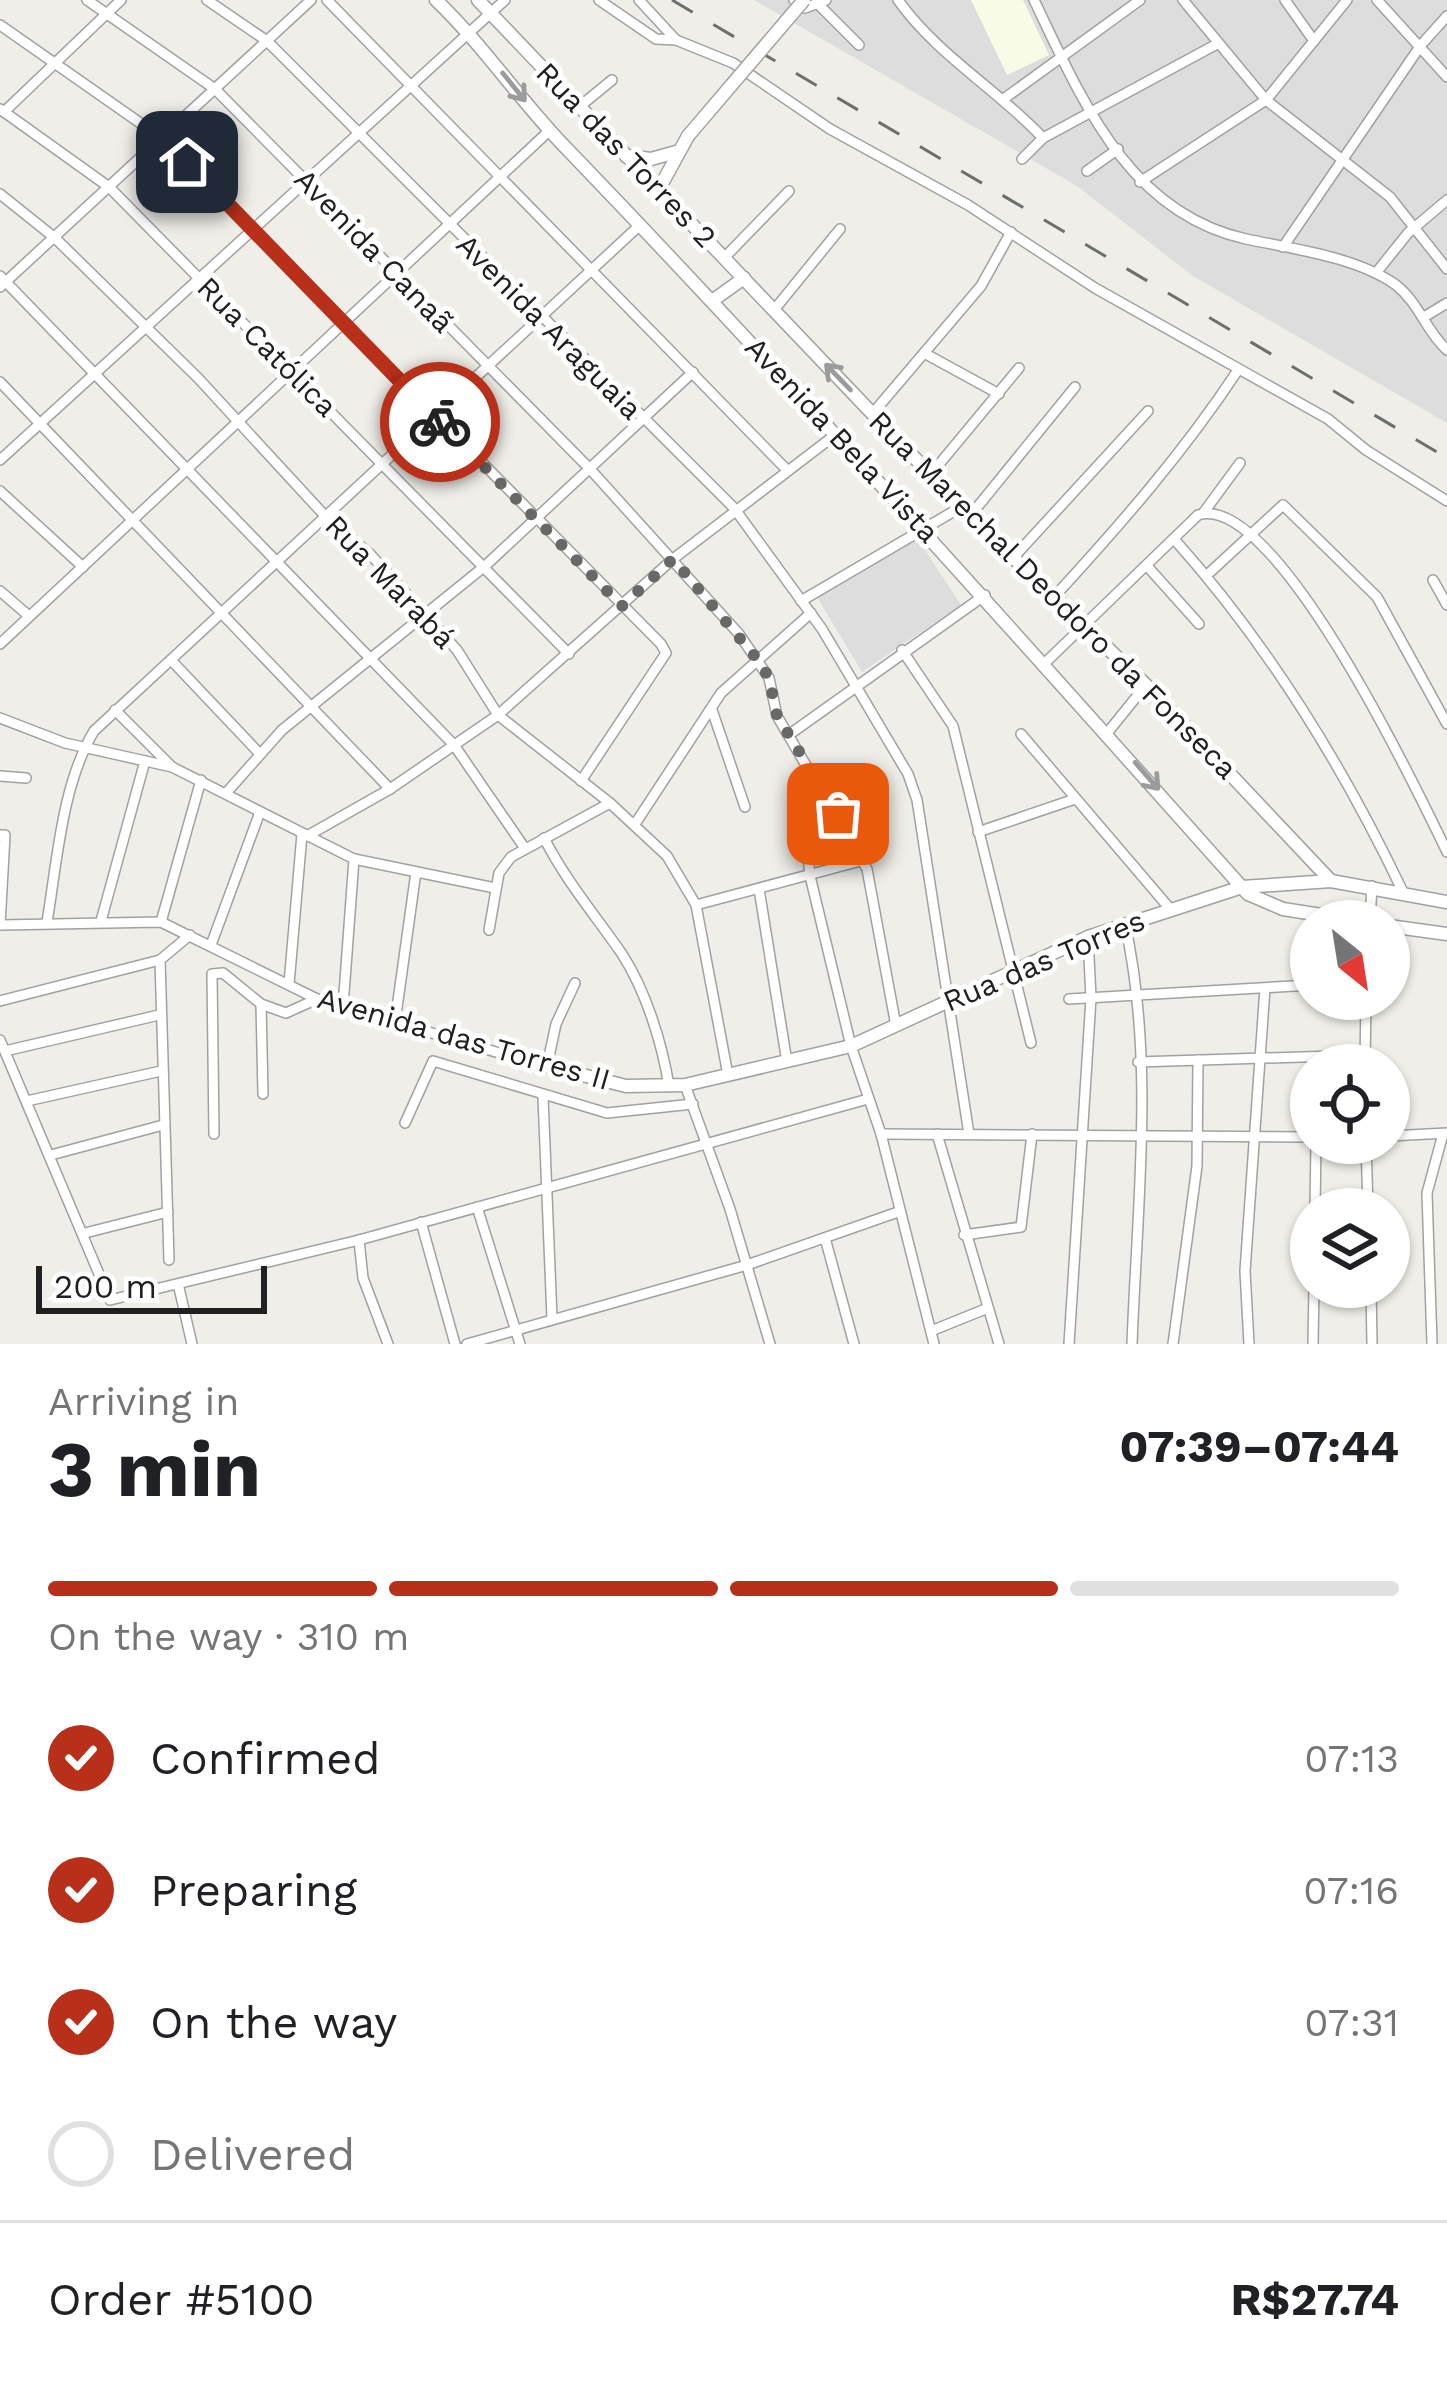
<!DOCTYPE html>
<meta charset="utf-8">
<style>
:root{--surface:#fff;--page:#f6f6f6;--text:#202124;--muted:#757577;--line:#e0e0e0;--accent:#b83019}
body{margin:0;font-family:"Work Sans",sans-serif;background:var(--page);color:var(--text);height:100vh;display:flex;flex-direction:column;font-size:45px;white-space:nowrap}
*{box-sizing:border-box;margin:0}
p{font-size:39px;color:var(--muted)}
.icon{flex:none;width:66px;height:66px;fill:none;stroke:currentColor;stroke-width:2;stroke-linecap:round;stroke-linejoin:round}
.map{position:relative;height:1344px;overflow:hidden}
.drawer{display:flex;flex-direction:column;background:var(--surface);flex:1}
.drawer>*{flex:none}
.needle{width:78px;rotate:150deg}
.controls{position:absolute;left:1290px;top:900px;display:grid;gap:24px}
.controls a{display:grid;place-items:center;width:120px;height:120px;border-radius:50%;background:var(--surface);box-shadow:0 3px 9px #0004;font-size:60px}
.scale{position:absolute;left:36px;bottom:30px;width:231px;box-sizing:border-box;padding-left:12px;border:6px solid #202020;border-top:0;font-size:33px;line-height:42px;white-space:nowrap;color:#202020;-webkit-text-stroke:9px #fff;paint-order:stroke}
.pin{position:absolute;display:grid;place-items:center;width:102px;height:102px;color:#fff;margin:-51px;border-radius:24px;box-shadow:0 6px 18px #0006}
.courier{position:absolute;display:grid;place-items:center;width:120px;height:120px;margin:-60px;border:9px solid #b83019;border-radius:50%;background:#fff;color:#222;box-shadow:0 3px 15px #0007}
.headline em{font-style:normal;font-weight:700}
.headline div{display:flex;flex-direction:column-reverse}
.headline{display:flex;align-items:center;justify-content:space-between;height:204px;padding:0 48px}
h1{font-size:78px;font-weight:700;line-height:90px}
.bar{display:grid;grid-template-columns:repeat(4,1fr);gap:18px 12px;align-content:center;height:144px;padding:0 48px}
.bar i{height:15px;border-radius:9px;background:var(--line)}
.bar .active{background:var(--accent)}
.bar p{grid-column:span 4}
.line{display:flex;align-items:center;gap:30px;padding:0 48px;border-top:3px solid var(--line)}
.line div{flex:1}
ol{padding:0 48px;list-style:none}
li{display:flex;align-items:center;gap:36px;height:132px}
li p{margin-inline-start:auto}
li .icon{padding:12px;border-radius:50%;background:var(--accent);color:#fff;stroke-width:4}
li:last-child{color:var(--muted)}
li i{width:66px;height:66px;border:6px solid var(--line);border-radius:50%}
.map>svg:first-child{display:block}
.residential{fill:#dedddd}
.education{fill:#f8fbe5}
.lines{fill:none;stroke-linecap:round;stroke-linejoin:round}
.minor-casing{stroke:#a1a1a1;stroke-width:12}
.tertiary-casing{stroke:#a1a1a1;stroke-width:15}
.minor{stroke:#fff;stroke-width:9}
.tertiary{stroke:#fff;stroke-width:12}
.rail{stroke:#6e6e6e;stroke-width:3;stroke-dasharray:24 24;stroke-linecap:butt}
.tertiary-bridge-casing{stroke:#a1a1a1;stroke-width:15;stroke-linecap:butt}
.tertiary-bridge{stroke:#fff;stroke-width:12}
.oneway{stroke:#9b9b9b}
.done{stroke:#686866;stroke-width:12;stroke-dasharray:0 21.6}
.route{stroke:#b83019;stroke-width:15}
.labels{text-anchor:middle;stroke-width:10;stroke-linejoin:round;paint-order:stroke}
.street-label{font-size:30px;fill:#202020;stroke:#fff}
</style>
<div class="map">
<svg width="1447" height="1344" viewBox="0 0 1447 1344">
<rect width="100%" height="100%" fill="#efeee8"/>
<g class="residential">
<polygon points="754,0 1447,0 1447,423 1193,276 1077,186"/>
<polygon points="917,538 961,605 862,672 817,597"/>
</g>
<polygon class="education" points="971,0 1023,0 1049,55 1007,75"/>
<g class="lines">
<defs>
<g id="minor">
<polyline points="87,0 215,89 590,469 739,634 769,678 777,716 867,869 896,1026"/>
<polyline points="207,0 267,41 734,508 822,629 908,774 917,800 969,1134"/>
<polyline points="327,0 787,470"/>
<polyline points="599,0 656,39 676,40"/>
<polyline points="639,0 676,40 733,63 830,129 968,205 1095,288 1328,419 1366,450 1447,501"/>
<polyline points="794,0 805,8 826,0"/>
<path d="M 898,0 C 937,55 997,89 1043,138"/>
<path d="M 1034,0 C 1082,100 1128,213 1246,239 C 1293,249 1357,257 1396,285 C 1419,303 1426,331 1447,350"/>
<polyline points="1183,0 1266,100 1390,197 1447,269"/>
<polyline points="1285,0 1314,41"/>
<polyline points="1377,0 1447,77"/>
<polyline points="819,5 859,45"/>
<polyline points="0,25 163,139 661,644 666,653 581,781"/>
<polyline points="1005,98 1140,0"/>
<polyline points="579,107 612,80"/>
<polyline points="0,109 109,187 569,654"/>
<polyline points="4,112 121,0"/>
<polyline points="1022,159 1043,138 1217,44"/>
<polyline points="1087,171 1118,149"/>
<polyline points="1140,182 1266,100 1347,0"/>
<polyline points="0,194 55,238 198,378 326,517 370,554 457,650 498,715 610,803 667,856 696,905 728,1075"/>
<polyline points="1283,247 1421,45 1447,16"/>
<polyline points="725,257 789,191"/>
<polyline points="1376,273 1408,233 1447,200"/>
<polyline points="0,276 454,745 524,847"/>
<polyline points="0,287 311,0"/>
<polyline points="774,310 840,229"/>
<polyline points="1424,317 1447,303"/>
<polyline points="924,353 999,394"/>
<polyline points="0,382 390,789"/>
<polyline points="873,413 981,286 1011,232"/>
<polyline points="0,460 505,0"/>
<polyline points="931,474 1019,368"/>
<polyline points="0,491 83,567"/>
<polyline points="1204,512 1240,463"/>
<polyline points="970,516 1075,387"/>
<path d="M 1174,539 C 1267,643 1343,766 1403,892"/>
<polyline points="1013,558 1148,411"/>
<polyline points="1147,566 1199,624"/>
<polyline points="1207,575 1283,505 1377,597 1447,724"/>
<polyline points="1433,580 1447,605"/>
<polyline points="0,591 29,616"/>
<path d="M 1054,597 C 1121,524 1184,452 1238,370"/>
<polyline points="801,601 961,507"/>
<polyline points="0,644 549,131"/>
<polyline points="902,650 953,726 1031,1043"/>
<polyline points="171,660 259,753"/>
<path d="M 1046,662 L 1198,515 C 1275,490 1418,792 1447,852"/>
<polyline points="115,710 172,767"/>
<polyline points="712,710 745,807"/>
<polyline points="0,718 65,743 172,767 354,859 495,888"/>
<polyline points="1108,732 1146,685"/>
<polyline points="790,734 985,595"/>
<polyline points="1021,734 1171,910"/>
<polyline points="0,776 26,778"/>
<polyline points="227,792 282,730 485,566 693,372"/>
<polyline points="635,824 721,693 811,613"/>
<polyline points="978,832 1075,799"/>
<polyline points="0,835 5,835 0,925"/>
<polyline points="307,836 390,789 498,715 673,559 835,435"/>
<path d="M 544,838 C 566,881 595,915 622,954 C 646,991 662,1043 669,1086"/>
<polyline points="807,844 810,876 851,1046 881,1134 934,1344"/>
<polyline points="759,889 787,1062"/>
<polyline points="696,905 864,860"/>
<polyline points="101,921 145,761"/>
<polyline points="1370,921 1372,886"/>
<path d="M 47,922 C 57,862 62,784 94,731 L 640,225"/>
<polyline points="161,922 201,780"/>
<path d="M 1125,924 C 1155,1060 1137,1206 1132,1344"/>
<polyline points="1,925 161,922 317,999 523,1060"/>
<polyline points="489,930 499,873 511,857 610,803"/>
<polyline points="211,945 260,812"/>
<polyline points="160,960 169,1260"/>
<polyline points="289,984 302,834"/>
<polyline points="1069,999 1311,985"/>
<polyline points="0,1001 160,960 190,935"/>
<polyline points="261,1004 263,1094"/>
<polyline points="343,1007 354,859"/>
<polyline points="395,1022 416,872"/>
<polyline points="0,1040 110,1300 359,1240 868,1099"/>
<polyline points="5,1051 159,1015"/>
<polyline points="1138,1062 1365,1055"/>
<polyline points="1365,1065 1366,999"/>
<polyline points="547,1066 556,1024 575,983"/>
<polyline points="685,1085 730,1209 770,1344"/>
<polyline points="543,1097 552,1318"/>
<polyline points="27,1101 161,1071"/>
<polyline points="405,1123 433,1061 607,1113 693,1104"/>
<polyline points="214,1134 212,974 223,973 261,1004 286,1013 317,999"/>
<polyline points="881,1134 1311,1137"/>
<polyline points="937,1134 999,1344"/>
<polyline points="1389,1136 1447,1133"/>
<polyline points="1366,1143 1368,1209"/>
<polyline points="51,1155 163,1125"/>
<polyline points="477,1207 520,1344"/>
<polyline points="1315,1209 1316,1143"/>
<polyline points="421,1222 455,1344"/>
<polyline points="85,1233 168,1212"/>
<polyline points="964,1235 1021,1227 1032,1134"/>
<polyline points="825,1238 854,1344"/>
<polyline points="359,1240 363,1278 388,1344"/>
<polyline points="1371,1287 1372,1344"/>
<polyline points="179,1288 192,1344"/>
<polyline points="931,1331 988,1308"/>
<polyline points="467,1344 747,1265 898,1212"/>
<polyline points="1069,1344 1091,998 1088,937"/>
<polyline points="1173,1344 1197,1166 1198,1060"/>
<polyline points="1249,1344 1245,1271 1265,988"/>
<polyline points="1313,1344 1314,1287"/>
<polyline points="1432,1344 1427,1193 1443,1134"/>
</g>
<g id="tertiary">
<path d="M 436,0 C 484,46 521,102 568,150 C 801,392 1024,643 1248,894 L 1283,909 L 1359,921"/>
<polyline points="478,0 970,516 1146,685 1331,881"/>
<polyline points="626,156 651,159 676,152"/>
<polyline points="659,189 688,136"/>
<polyline points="712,301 744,278"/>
<polyline points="1389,926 1447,934"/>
<polyline points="523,1060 626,1086 685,1085 851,1046 1088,937 1242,887 1331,881 1447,902"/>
</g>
</defs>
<use href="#minor" class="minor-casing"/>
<use href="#tertiary" class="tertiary-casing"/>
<use href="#minor" class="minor"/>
<use href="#tertiary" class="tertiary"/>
<polyline class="rail" points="672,0 1447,458"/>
<defs>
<polyline id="tertiary-bridge" points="688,136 804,0"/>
</defs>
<use href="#tertiary-bridge" class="tertiary-bridge-casing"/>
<use href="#tertiary-bridge" class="tertiary-bridge"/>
</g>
<defs><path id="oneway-shaft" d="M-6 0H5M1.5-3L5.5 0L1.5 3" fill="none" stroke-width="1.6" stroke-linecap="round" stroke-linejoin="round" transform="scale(3)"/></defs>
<g class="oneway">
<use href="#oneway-shaft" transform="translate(514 87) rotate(51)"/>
<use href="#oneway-shaft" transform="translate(838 377) rotate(-134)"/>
<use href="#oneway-shaft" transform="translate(1147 776) rotate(49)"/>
</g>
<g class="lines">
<polyline class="done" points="440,422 622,606 673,559 759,661 769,678 777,716 838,814"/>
<polyline class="route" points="187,162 440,422"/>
</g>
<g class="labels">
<g class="street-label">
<text transform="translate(626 155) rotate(46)" y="10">Rua das Torres 2</text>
<text transform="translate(374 251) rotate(46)" y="10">Avenida Canaã</text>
<text transform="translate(549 327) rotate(45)" y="10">Avenida Araguaia</text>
<text transform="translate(267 347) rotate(45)" y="10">Rua Católica</text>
<text transform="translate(842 440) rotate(47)" y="10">Avenida Bela Vista</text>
<text transform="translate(390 582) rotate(46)" y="10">Rua Marabá</text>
<text transform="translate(1053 595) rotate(45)" y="10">Rua Marechal Deodoro da Fonseca</text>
<text transform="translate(1044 961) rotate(-23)" y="10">Rua das Torres</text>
<text transform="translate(464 1039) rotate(16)" y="10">Avenida das Torres II</text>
</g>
</g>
</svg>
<div class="controls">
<a><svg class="needle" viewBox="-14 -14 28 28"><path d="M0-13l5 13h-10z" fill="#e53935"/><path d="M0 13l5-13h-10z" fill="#757577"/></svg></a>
<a><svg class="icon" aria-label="locate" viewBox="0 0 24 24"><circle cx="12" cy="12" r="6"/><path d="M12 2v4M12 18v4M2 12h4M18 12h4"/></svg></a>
<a><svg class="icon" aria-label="layers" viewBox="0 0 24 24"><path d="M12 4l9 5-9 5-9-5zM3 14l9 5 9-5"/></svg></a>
</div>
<div class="scale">200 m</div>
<div class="pin" style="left:838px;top:814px;background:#ea580c"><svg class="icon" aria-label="bag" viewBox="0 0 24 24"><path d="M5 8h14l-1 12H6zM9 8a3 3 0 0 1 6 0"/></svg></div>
<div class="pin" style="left:187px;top:162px;background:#1f2937"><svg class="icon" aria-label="home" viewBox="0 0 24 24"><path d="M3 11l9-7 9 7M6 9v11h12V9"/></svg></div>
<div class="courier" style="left:440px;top:422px"><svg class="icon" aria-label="bike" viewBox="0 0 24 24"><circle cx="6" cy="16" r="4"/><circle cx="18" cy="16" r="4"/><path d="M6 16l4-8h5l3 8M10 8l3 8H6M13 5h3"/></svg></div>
</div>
<section class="drawer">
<div class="headline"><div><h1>3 min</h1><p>Arriving in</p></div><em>07:39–07:44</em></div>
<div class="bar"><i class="active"></i><i class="active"></i><i class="active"></i><i></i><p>On the way · 310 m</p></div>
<ol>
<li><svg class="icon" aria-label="check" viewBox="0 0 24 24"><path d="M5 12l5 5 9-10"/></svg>Confirmed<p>07:13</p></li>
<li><svg class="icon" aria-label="check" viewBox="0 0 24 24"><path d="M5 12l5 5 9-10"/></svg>Preparing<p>07:16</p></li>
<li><svg class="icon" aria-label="check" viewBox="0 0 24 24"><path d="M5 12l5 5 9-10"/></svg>On the way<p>07:31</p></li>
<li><i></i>Delivered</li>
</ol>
<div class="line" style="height:156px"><div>Order #5100</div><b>R$27.74</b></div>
</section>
